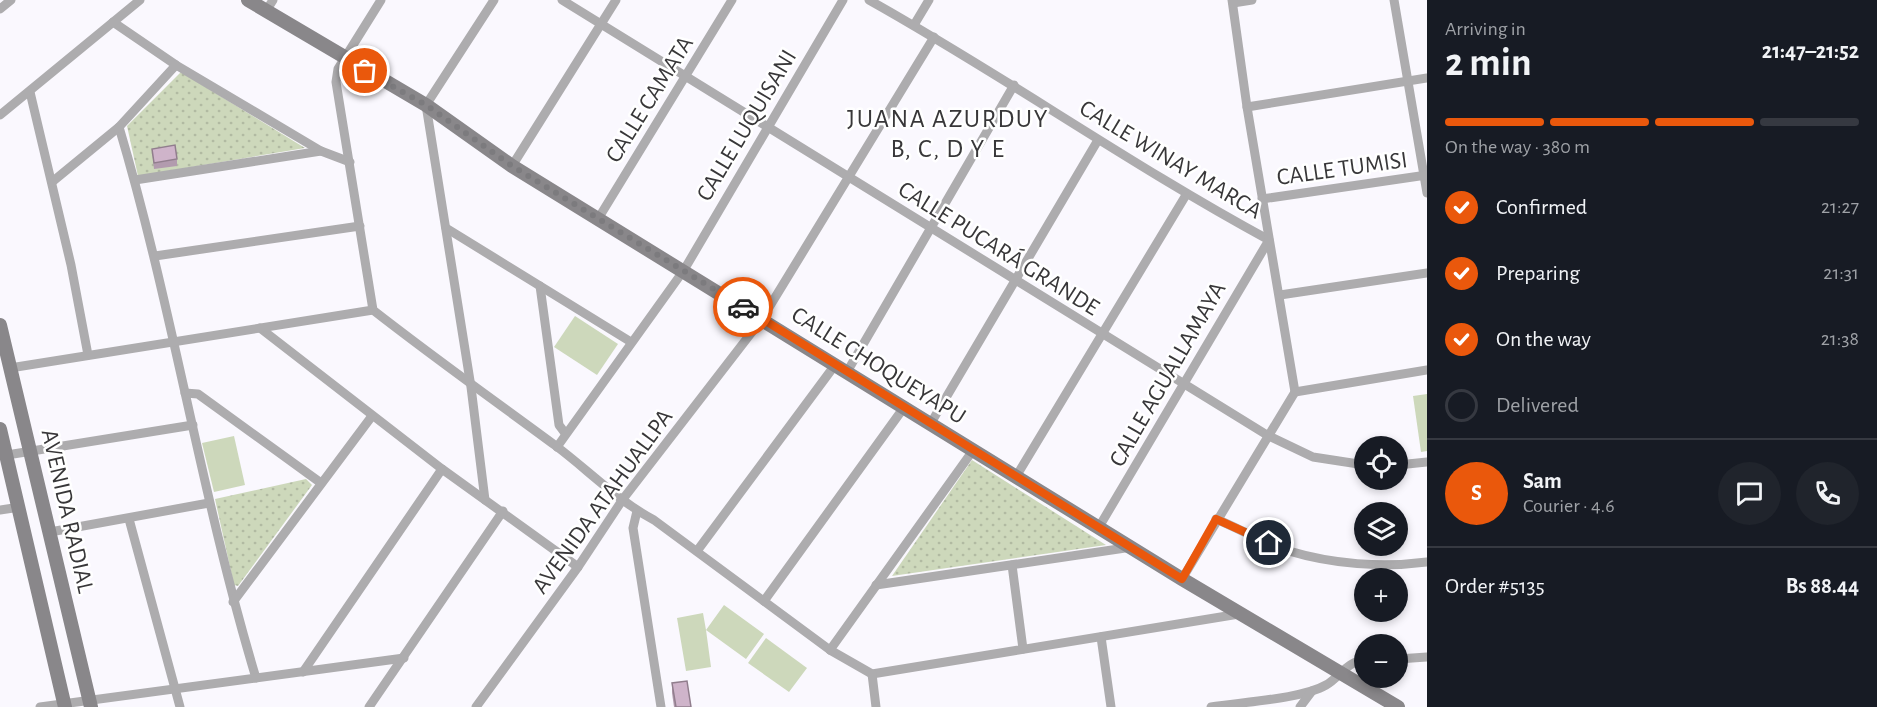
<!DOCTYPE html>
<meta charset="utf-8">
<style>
:root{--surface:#171b24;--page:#20242c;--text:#f1f3f6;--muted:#9ea1a6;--line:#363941;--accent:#ea580c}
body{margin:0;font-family:"Alegreya Sans",sans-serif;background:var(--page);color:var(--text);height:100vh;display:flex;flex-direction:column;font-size:22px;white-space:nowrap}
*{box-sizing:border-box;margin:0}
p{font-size:20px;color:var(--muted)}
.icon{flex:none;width:33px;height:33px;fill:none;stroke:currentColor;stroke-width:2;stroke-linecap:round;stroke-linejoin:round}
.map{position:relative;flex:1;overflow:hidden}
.details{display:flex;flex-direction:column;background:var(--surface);width:450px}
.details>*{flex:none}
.buttons{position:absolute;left:1354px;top:436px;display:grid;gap:12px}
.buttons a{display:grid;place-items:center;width:54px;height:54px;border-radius:50%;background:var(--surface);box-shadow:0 3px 9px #0003;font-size:30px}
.pin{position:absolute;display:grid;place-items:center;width:51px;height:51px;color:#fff;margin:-26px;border:3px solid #fff;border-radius:50%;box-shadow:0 2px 6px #0007}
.courier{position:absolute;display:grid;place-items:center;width:60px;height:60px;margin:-30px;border:4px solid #ea580c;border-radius:50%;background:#fff;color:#222;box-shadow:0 2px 8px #0007}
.summary em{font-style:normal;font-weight:600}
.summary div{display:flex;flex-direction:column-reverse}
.summary{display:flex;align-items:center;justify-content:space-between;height:102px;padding:0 18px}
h1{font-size:39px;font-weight:600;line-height:45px}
.bar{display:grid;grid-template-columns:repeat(4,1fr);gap:9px 6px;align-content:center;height:72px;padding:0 18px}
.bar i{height:8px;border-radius:4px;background:var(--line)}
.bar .selected{background:var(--accent)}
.bar p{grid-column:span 4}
.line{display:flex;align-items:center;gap:15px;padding:0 18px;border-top:2px solid var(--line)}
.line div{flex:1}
.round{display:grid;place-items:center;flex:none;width:63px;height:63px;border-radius:32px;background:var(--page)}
ol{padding:0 18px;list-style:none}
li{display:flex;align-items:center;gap:18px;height:66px}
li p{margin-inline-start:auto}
li .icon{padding:6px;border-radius:50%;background:var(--accent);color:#fff;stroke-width:4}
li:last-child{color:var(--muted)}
li i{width:33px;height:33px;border:3px solid var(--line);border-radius:50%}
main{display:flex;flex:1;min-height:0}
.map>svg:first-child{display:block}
.grass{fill:#cdd8bb}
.park{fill:url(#park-dots)}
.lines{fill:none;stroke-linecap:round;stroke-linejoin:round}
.street{stroke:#adacae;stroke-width:9}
.secondary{stroke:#89878a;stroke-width:14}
.wall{fill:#b29bae}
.building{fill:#cfb4ca;stroke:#917e8d;stroke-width:1.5}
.done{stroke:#7c7b7e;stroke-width:6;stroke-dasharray:0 10.8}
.route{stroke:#ea580c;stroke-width:8}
.labels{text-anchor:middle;stroke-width:5;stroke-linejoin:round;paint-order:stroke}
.street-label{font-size:24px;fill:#383739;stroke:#fff}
.neighbourhood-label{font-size:26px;letter-spacing:1.5px;fill:#383739;stroke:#fff}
</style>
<main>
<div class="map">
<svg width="1427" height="707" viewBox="0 0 1427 707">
<defs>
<pattern id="park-dots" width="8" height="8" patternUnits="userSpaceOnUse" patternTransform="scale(1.5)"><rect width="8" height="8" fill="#cdd8bb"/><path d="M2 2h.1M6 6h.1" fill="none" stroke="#b1baa2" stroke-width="1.8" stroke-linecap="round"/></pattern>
</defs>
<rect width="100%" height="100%" fill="#faf8fe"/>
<g class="grass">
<polygon points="575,316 618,344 597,375 554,347"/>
<polygon points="1427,394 1427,451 1421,452 1413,396"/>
<polygon points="234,436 245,485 214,492 202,443"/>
<polygon points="724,605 764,634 746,659 706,630 711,667 686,671 677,618 703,613 706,630"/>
<polygon points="766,638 807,668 789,692 748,663"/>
</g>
<g class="park">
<polygon points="181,72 305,148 138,176 127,126"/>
<polygon points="972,460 1106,545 892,576"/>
<polygon points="306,479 312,485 238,586 234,585 215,499"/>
</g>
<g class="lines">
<g class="street">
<path d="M 381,0 L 338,69 L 336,82 L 373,310 C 433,357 495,401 556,446 C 588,470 618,501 654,520 L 830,650 L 872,674 L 1239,614"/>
<polyline points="562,0 1267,435 1313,457 1365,465"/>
<path d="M 869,0 C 1005,76 1132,166 1269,240 L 1099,527"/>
<polyline points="1232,0 1247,107 1295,392"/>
<polyline points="1394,0 1427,193"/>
<polyline points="1233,3 1252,0"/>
<polyline points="0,9 11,0"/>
<polyline points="266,11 273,0"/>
<polyline points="113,22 176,65 321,151 350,162"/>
<polyline points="914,25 929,0"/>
<polyline points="30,92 71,265 88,355"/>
<polyline points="1247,107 1427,78"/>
<polyline points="0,115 140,0"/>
<path d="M 119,127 C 173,308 201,496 256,678"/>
<polyline points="512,166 616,0"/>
<polyline points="135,180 321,151"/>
<polyline points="52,182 119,127 176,65"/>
<polyline points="1262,199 1427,175"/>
<polyline points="598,219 732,0"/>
<polyline points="446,228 631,342"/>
<polyline points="155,256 360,226"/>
<polyline points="540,286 559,425 565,433"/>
<polyline points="1280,295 1427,273"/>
<polyline points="260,328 442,469 578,567"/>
<polyline points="10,368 373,310"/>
<polyline points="847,372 1014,85"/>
<polyline points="1295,392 1427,370"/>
<polyline points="185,393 198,394 321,483"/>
<polyline points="931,423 1098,140"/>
<polyline points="557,447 684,270 843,0"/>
<polyline points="7,455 193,425"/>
<polyline points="1398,465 1427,462"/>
<polyline points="1017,475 1186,195"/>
<polyline points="485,500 471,387 426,105 494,0"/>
<polyline points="0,510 20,507"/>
<polyline points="637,511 633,528 661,707"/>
<polyline points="129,519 180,707"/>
<path d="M 1216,519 C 1240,529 1264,543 1289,551 C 1332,564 1382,568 1427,562"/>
<polyline points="50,532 209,503"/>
<polyline points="697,551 835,365"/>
<polyline points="1012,565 1023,649"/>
<polyline points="1182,579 1295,392"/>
<polyline points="876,585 1132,547"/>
<polyline points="764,601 905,406"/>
<polyline points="233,602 372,416"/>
<polyline points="1101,637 1111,707"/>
<polyline points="830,650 974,449"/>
<polyline points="1398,659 1427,657"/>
<polyline points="303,672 442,469"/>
<polyline points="872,674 876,707"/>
<polyline points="40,707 404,658"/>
<polyline points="369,707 503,511"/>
<polyline points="476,707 578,567 623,499 762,319 934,37"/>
<path d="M 1211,707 C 1241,702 1302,699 1326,685 C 1340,677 1347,661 1365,660"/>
<polyline points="1300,707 1312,691"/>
</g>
<g class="secondary">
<polyline points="248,0 426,105 512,166 1182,579 1398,707"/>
<polyline points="0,325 91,707"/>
<polyline points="0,429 65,707"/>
</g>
</g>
<g class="wall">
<polygon points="152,149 177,159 177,166 154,169"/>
<polygon points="672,683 691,707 674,707 672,693"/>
</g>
<g class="building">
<polygon points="175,145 177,159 154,163 152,149"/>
<polygon points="687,681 691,707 676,707 672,683"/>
</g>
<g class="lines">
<polyline class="done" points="365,71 426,105 512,166 743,307"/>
<polyline class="route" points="743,307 1182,579 1216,519 1269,543"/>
</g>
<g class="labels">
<g class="street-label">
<text transform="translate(649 99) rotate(-58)" y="8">CALLE CAMATA</text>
<text transform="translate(746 125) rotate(-59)" y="8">CALLE LUQUISANI</text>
<text transform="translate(1171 159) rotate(31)" y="8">CALLE WINAY MARCA</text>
<text transform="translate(1342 168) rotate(-8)" y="8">CALLE TUMISI</text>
<text transform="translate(999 248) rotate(32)" y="8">CALLE PUCARÁ GRANDE</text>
<text transform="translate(879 365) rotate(32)" y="8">CALLE CHOQUEYAPU</text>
<text transform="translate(1167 374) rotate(-60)" y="8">CALLE AGUALLAMAYA</text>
<text transform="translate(602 501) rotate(-54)" y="8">AVENIDA ATAHUALLPA</text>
<text transform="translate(68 511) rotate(77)" y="8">AVENIDA RADIAL</text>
</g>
<g class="neighbourhood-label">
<text x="948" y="127">JUANA AZURDUY<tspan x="948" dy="30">B, C, D Y E</tspan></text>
</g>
</g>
</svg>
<div class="buttons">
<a><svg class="icon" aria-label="locate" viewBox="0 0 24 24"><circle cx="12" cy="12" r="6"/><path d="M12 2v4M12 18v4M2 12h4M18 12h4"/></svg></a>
<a><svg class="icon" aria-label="layers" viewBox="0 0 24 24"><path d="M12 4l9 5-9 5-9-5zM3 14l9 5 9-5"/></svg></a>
<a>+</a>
<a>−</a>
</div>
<div class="pin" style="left:365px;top:71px;background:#ea580c"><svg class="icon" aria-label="bag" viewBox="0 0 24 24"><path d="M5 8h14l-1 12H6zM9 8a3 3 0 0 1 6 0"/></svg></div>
<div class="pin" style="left:1269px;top:543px;background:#1f2937"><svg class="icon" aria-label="home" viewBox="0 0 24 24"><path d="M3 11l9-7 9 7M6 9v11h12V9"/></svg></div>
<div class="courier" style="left:743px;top:307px"><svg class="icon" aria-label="car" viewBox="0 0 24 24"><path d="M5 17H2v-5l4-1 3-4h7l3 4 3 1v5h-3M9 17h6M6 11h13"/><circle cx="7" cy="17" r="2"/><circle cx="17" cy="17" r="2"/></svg></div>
</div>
<section class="details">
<div class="summary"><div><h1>2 min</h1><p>Arriving in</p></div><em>21:47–21:52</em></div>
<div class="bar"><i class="selected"></i><i class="selected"></i><i class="selected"></i><i></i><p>On the way · 380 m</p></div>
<ol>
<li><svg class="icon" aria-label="check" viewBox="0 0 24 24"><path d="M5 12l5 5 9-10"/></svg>Confirmed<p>21:27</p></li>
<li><svg class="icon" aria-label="check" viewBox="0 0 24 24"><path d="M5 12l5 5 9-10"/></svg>Preparing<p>21:31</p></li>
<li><svg class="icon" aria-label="check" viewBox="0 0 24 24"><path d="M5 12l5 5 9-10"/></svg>On the way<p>21:38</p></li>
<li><i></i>Delivered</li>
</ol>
<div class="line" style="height:108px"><b class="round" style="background:var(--accent);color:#fff">S</b><div><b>Sam</b><p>Courier · 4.6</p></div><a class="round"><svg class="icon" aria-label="chat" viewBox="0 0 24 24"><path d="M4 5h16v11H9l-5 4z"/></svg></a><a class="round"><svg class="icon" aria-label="phone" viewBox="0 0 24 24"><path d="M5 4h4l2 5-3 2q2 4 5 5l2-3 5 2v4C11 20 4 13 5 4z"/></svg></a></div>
<div class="line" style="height:78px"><div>Order #5135</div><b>Bs 88.44</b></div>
</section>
</main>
